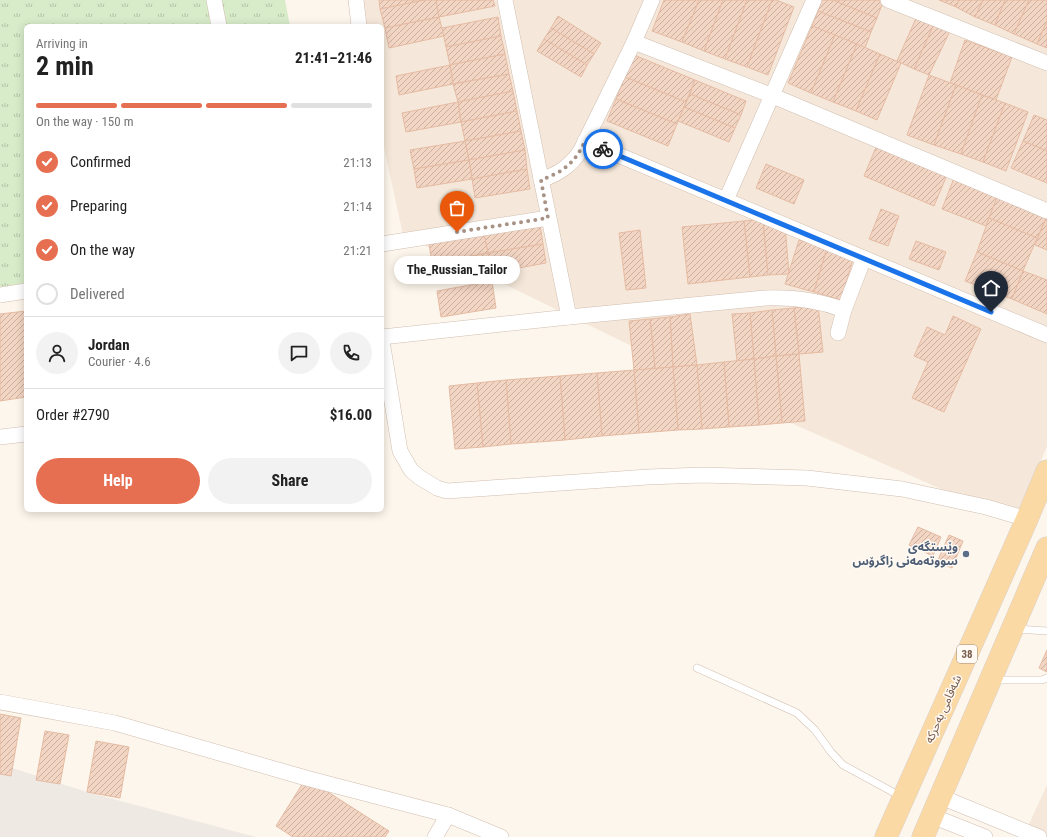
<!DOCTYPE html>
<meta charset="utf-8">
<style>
:root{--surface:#fff;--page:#f2f2f2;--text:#222;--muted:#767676;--line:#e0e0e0;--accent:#e76f51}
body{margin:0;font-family:"Roboto Condensed","Noto Sans Arabic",sans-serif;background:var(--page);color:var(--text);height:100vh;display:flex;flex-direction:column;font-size:15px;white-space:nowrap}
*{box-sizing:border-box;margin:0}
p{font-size:13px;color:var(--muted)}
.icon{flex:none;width:22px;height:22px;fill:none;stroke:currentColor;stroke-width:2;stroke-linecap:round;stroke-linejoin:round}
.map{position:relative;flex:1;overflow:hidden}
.side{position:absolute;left:24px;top:24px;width:360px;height:488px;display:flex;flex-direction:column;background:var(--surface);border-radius:6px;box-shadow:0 2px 10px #0003}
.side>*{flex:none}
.pin{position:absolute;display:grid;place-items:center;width:34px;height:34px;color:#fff;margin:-41px -17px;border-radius:50% 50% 50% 0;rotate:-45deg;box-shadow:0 0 4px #0007}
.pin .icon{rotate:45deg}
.courier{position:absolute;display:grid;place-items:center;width:40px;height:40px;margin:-20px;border:3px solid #1a73e8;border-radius:50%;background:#fff;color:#222;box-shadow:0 1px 5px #0007}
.bubble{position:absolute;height:28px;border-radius:14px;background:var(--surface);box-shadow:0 2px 10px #0003;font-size:13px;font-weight:700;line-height:28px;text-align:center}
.head em{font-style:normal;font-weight:700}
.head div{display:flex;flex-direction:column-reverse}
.head{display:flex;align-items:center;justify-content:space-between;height:68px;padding:0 12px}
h1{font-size:26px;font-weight:700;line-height:30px}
.bar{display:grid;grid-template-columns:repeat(4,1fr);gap:6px 4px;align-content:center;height:48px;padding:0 12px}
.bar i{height:5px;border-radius:3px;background:var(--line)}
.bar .selected{background:var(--accent)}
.bar p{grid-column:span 4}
.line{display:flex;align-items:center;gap:10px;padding:0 12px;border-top:1px solid var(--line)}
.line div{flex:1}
.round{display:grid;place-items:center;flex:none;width:42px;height:42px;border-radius:21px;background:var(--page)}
ol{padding:0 12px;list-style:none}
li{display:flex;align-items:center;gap:12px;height:44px}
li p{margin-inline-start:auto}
li .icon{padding:4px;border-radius:50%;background:var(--accent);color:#fff;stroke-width:4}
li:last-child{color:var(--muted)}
li i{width:22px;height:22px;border:2px solid var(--line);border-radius:50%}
.primary-button{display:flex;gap:8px;margin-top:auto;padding:8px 12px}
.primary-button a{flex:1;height:46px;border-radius:24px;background:var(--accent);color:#fff;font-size:16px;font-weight:700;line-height:46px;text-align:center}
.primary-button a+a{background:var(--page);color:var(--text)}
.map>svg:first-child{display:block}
.residential{fill:#f5e8da}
.industrial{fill:#efe9e4}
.grass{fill:url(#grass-tufts)}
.building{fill:url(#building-hatch);stroke:#e6bba3}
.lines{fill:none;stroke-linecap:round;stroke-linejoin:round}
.service-casing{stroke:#d1beb0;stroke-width:8}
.minor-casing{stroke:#d1beb0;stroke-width:16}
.primary-casing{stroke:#dad1cd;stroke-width:23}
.service{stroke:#fff;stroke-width:7}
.minor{stroke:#fff;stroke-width:15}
.primary{stroke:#fbd9a5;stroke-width:22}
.done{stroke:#a89285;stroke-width:4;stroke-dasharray:0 7.2}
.route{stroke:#1a73e8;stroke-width:5}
.service-dot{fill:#5c6f8a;stroke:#fffaf3;stroke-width:1.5}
.labels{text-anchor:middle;stroke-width:3;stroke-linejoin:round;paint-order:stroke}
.shield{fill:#fffaf3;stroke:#a28b7f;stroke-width:1}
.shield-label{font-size:11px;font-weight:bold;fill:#7a5c4d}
.service-label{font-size:12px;font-weight:bold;fill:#4e5e75;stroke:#fffaf3;text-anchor:end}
.street-label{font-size:12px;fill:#7a5c4d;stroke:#fffaf3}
</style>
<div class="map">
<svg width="1047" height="837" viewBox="0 0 1047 837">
<defs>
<pattern id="grass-tufts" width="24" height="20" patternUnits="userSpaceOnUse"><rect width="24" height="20" fill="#d8ecc9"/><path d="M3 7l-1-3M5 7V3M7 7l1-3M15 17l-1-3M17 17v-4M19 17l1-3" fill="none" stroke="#b4c2a5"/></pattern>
<pattern id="building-hatch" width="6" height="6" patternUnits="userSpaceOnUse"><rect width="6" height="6" fill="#f3d5c3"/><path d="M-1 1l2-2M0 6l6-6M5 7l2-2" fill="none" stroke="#cab0a1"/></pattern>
</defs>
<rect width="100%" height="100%" fill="#fdf6ec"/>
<g class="residential">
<polygon points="352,0 1047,0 1047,446 1016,522 784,420 403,235 382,138 382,26 358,26"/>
<polygon points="1047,785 1047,837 1023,837"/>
</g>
<polygon class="industrial" points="0,764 87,792 256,837 0,837"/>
<polygon class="grass" points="0,0 285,0 290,26 26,26 26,283 0,287"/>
<g class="building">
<polygon points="379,0 425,0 380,9"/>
<polygon points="425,0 436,0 439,17 385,28 380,9"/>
<polygon points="436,0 493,0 495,6 439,17"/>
<polygon points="664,0 699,0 682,42 652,31"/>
<polygon points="699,0 723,0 704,51 682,42"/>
<polygon points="723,0 747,0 725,59 704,51"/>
<polygon points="747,0 772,0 747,67 725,59"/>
<polygon points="772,0 776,0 794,7 768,75 747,67"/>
<polygon points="822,0 833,0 877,18 871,32 818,11"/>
<polygon points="833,0 877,0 883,2 877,18"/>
<polygon points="939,0 959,0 956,7"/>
<polygon points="959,0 983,0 975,17 956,7"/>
<polygon points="983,0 1005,0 995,25 975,17"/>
<polygon points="1005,0 1029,0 1014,34 995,25"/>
<polygon points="1029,0 1047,0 1047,21 1037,44 1014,34"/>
<polygon points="818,11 871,32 865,48 812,26"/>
<polygon points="558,16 601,43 594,54 551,28"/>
<polygon points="917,16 934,24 914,69 897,61"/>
<polygon points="439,17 444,36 389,48 385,28"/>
<polygon points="498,17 501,36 446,47 442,28"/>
<polygon points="1047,21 1047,48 1037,44"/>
<polygon points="934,24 950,31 929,75 914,69"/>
<polygon points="812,26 835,35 811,93 788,83"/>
<polygon points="551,28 594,54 587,65 544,39"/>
<polygon points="835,35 857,44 833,102 811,93"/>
<polygon points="501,36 505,54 450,65 446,47"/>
<polygon points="544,39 587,65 581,77 537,51"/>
<polygon points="965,40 1012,57 996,100 950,83"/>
<polygon points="857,44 880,54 856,111 833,102"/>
<polygon points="505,54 509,74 453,84 450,65"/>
<polygon points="880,54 901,63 877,120 856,111"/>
<polygon points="634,55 695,80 686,102 625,77"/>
<polygon points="450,65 453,84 399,95 396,76"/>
<polygon points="509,74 513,91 458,102 453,84"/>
<polygon points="929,75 956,85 934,145 907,135"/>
<polygon points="625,77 686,102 677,124 616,99"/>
<polygon points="695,80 746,101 741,115 690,94"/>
<polygon points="956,85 982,95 961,154 934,145"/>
<polygon points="513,91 517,111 461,122 458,102"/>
<polygon points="690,94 741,115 735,128 684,107"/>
<polygon points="982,95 1005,103 983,162 961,154"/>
<polygon points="616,99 677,124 668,146 607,121"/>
<polygon points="458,102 461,122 406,132 402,113"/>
<polygon points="1005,103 1028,112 1006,171 983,162"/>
<polygon points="684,107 735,128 729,142 678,121"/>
<polygon points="517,111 521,131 465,141 461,122"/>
<polygon points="1034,115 1047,120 1047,151 1023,141"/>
<polygon points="521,131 525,150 469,160 465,141"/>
<polygon points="465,141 469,160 414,169 410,150"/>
<polygon points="1023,141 1047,151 1047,183 1011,168"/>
<polygon points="877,145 947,175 934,206 864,176"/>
<polygon points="525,150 527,169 472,179 469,160"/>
<polygon points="469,160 472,179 417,188 414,169"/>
<polygon points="766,164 804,180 794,204 756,188"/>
<polygon points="527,169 530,189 475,198 472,179"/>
<polygon points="954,178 998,195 986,226 942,209"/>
<polygon points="998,195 1047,216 1037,238 989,218"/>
<polygon points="881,209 899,216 888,246 869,239"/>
<polygon points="1047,216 1047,250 1035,245"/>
<polygon points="989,218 1037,238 1023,271 977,252"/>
<polygon points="763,219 768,275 750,277 744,221"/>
<polygon points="763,219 785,225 789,274 768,275"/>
<polygon points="744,221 750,277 688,284 682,227"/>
<polygon points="540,225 543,244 488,253 484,234"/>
<polygon points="640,230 646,288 626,290 619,233"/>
<polygon points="484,234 488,253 432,263 429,244"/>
<polygon points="799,240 827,248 814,292 785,284"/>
<polygon points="916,241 946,252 939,270 909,259"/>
<polygon points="543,244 546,263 491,273 488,253"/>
<polygon points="827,248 854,256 841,300 814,292"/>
<polygon points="977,252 1023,271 1012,299 965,281"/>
<polygon points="488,253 491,273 435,282 432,263"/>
<polygon points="1023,271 1047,280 1047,314 1012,299"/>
<polygon points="492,281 496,308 441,317 437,291"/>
<polygon points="818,305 823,352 799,354 794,308"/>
<polygon points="794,308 799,354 776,356 772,310"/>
<polygon points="772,310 776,356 754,359 750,313"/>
<polygon points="26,311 26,397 0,401 0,314"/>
<polygon points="750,313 754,359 737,361 732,314"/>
<polygon points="690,314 697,365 673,367 670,317"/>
<polygon points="953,316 981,329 944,412 912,398 928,362 914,356 927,327 945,335"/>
<polygon points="670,317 673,367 655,369 650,319"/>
<polygon points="650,319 655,369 634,370 629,321"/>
<polygon points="799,354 805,421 782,423 776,356"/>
<polygon points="776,356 782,423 759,425 754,359"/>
<polygon points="754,359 759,425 729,427 724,362"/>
<polygon points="724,362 729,427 702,429 697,365"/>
<polygon points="697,365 702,429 678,430 673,367"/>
<polygon points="673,367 678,430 639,433 634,370"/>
<polygon points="634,370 639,433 602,436 597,373"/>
<polygon points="597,373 602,436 565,440 560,376"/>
<polygon points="560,376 565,440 511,444 506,380"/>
<polygon points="506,380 511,444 483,447 477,383"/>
<polygon points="477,383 483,447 455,449 449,386"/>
<polygon points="918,527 941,537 933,556 909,545"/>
<polygon points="949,535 963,541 952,568 937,562"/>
<polygon points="1047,650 1047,672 1039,668"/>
<polygon points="0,714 21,718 11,776 0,774"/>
<polygon points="45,731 69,735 60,784 36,780"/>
<polygon points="96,741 129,747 120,798 87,792"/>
<polygon points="306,778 389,831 385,837 293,837 276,826"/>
</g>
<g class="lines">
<defs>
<g id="service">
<polyline points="1015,629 1047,631"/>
<polyline points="697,668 797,713 815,730 831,752 843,765 902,797"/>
<polyline points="993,680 1042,680 1047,678"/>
</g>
<g id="minor">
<polyline points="214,0 219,26"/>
<polyline points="356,0 359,26"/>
<polyline points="505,0 569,317"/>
<polyline points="888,0 1047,63"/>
<polyline points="634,42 773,96 1047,211"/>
<polyline points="585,141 1047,335"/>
<path d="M 541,180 C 558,174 571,166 581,150 L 634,42 L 652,0"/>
<polyline points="726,200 814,0"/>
<polyline points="382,244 548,218"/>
<polyline points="0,295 26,291"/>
<polyline points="838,333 844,310 864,258"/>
<path d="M 382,337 L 569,317 L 765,298 C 793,297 818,300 844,310"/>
<polyline points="382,341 400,451 411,470 419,477 437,488 447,491 648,477 702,475 807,478 902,489 986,507 1027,519"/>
<polyline points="0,437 26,434"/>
<polyline points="0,702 115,723 306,778 448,815 501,837"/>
<polyline points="941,797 1039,837"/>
<polyline points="932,816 985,837"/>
<polyline points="435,837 448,815"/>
</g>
<g id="primary">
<polyline points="886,837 1027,519 1047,471"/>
<polyline points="923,837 1047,548"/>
</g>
</defs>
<use href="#service" class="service-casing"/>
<use href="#minor" class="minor-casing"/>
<use href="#primary" class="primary-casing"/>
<use href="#service" class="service"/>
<use href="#minor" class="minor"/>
<use href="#primary" class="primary"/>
</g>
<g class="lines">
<path class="done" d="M 457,232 L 548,218 L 541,180 C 563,172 575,163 585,141 L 603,149"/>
<polyline class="route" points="603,149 991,312"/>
</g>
<circle class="service-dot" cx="966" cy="554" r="4"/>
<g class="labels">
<rect class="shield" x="957" y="645" width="20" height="18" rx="3"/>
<g class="shield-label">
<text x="967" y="658">38</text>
</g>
<g class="service-label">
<text x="958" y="551">وێستگەی<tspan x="958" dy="14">سووتەمەنی زاگرۆس</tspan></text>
</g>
<g class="street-label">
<text transform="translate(943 709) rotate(-66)" y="4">شەقامی بەحرکە</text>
</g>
</g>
</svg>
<div class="pin" style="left:457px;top:232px;background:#ea580c"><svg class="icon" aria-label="bag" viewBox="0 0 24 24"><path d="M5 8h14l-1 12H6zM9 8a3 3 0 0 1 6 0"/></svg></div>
<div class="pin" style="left:991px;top:312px;background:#1f2937"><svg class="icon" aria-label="home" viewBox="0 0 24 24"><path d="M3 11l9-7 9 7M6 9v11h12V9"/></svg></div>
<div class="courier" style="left:603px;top:149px"><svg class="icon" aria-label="bike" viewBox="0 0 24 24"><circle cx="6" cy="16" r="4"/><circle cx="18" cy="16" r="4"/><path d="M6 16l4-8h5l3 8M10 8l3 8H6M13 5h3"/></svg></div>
<div class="bubble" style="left:394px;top:256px;width:126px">The_Russian_Tailor</div>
<section class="side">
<div class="head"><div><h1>2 min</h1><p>Arriving in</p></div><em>21:41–21:46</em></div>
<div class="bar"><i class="selected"></i><i class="selected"></i><i class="selected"></i><i></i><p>On the way · 150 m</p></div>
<ol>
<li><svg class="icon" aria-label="check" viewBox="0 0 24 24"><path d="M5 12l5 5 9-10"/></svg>Confirmed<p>21:13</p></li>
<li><svg class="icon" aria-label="check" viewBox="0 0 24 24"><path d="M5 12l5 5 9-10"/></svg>Preparing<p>21:14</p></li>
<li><svg class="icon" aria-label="check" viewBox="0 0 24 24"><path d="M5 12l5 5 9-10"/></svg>On the way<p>21:21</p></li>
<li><i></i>Delivered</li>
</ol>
<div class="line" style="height:72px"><a class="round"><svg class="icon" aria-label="person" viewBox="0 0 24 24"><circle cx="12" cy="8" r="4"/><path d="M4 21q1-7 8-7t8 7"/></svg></a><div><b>Jordan</b><p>Courier · 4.6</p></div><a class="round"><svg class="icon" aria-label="chat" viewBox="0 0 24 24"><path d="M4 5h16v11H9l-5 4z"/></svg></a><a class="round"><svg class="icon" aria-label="phone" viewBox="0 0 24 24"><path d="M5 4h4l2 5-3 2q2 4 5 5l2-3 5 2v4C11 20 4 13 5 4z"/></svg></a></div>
<div class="line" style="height:52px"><div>Order #2790</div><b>$16.00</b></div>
<div class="primary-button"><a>Help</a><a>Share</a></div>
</section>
</div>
